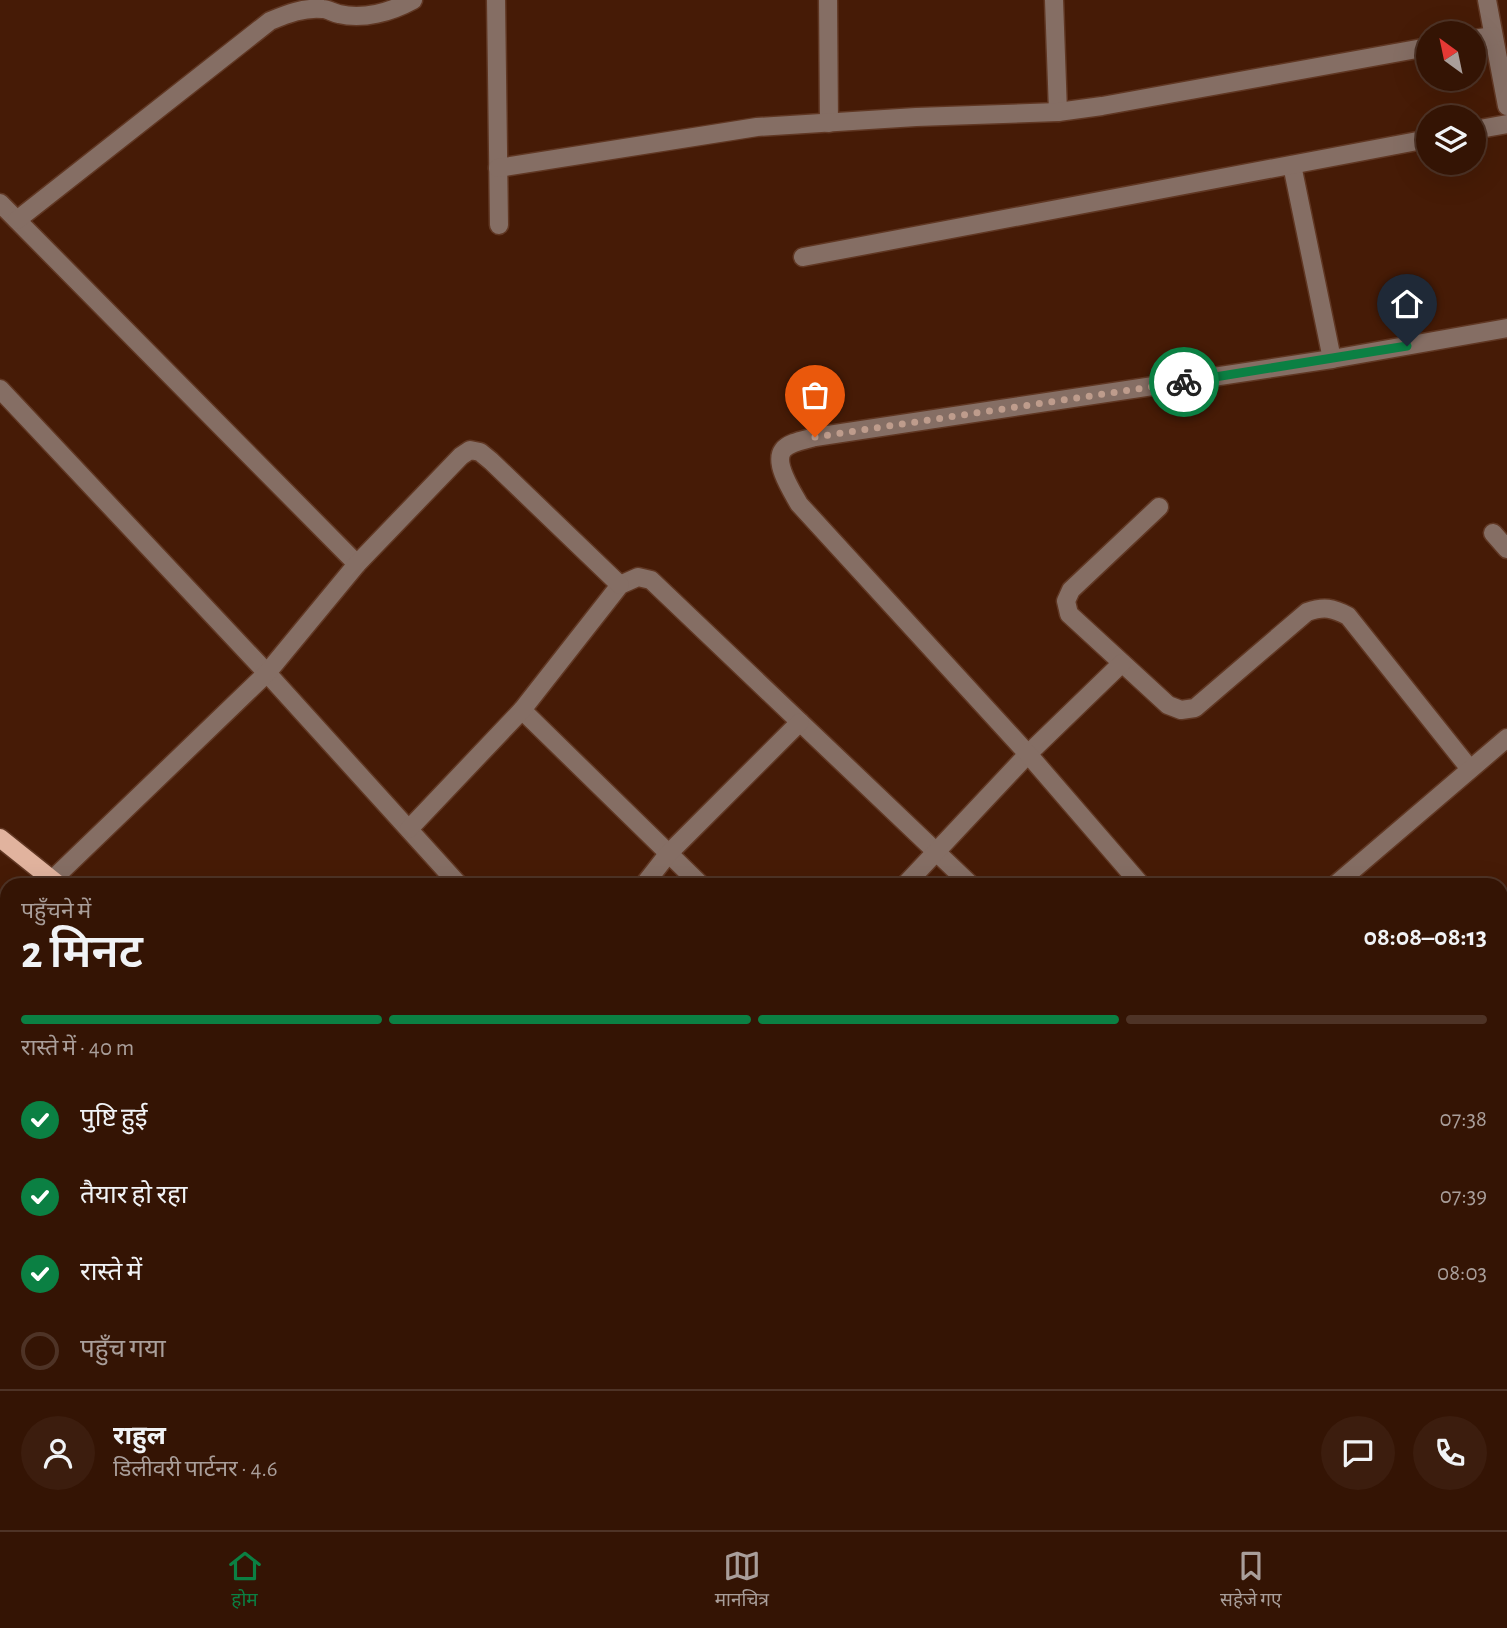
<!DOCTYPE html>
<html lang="hi">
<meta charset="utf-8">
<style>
:root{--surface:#341404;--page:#3c1d0e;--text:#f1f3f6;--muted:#a99e9a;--line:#4e3326;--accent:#0b8043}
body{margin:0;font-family:"Alegreya Sans","Noto Sans Devanagari",sans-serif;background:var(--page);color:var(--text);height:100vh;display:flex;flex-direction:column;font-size:26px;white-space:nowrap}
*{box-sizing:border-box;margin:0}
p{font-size:23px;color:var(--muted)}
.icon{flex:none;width:38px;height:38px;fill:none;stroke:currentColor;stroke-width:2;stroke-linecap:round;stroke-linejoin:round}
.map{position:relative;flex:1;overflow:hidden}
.drawer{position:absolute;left:0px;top:878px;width:1508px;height:653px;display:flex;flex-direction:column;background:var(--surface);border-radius:21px 21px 0 0;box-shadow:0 7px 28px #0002,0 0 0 2px var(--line)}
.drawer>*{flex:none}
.needle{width:46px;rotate:327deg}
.buttons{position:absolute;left:1416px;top:21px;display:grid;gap:14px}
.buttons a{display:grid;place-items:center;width:70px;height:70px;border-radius:50%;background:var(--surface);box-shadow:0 7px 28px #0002,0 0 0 2px var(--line);font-size:35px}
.pin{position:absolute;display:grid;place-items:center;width:60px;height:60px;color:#fff;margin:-72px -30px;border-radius:50% 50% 50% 0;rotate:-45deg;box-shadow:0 0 7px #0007}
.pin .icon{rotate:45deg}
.courier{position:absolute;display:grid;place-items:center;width:70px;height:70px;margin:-35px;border:5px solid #0b8043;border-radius:50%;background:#fff;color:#222;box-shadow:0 2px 9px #0007}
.summary em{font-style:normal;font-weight:600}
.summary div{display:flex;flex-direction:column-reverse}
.summary{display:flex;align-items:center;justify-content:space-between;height:119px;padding:0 21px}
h1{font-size:46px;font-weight:600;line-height:52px}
.bar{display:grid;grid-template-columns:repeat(4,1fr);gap:10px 7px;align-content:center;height:84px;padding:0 21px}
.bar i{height:9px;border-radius:5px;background:var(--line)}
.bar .selected{background:var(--accent)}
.bar p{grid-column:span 4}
.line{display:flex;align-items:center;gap:18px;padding:0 21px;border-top:2px solid var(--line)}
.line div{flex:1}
.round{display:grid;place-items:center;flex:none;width:74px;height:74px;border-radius:37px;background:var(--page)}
ol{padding:0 21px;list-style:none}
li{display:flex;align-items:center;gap:21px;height:77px}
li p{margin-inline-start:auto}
li .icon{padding:7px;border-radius:50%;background:var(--accent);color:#fff;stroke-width:4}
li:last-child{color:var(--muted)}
li i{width:38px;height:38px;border:4px solid var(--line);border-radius:50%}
.tab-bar{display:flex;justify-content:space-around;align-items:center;height:98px;border-top:2px solid var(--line);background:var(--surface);font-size:19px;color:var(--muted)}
.tab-bar a{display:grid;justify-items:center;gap:4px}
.tab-bar .selected{color:var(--accent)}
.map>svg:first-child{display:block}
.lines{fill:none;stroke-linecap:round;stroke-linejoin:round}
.minor-casing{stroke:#603723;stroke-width:21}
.major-casing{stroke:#603723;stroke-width:21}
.minor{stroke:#856e64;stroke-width:18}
.major{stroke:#e1b39e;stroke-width:18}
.done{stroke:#be9c8c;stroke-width:7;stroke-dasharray:0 12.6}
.route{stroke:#0b8043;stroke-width:9}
</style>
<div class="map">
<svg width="1507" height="1530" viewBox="0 0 1507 1530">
<rect width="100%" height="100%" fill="#461b06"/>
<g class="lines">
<defs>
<g id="minor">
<polyline points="496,0 499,225"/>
<polyline points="828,0 829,123"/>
<polyline points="1054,0 1058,112"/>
<polyline points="1487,0 1507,106"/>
<polyline points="1474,39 1493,36"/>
<polyline points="1474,130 1507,124"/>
<polyline points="1292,165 1332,359"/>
<polyline points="498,168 757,127 916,117 1058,112 1102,106 1428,47"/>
<polyline points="0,203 357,564"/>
<path d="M 17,220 L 270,21 C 287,14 304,7 323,9 C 328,9 333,13 339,14 C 363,20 391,12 413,0"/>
<polyline points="803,257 1428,139"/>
<polyline points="0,389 267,673 460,886"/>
<path d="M 1159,507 L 1071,590 L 1066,601 L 1069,614 L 1168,705 L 1181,710 L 1195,708 L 1307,612 C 1324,606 1333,608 1348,616 L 1470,769"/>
<polyline points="1493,533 1507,549"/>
<polyline points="522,710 702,886"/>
<polyline points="409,829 522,710 620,585 638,577 651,580 972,886"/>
<polyline points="53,879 267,673 357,564 461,456 470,450 480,452 491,461 620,585"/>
<polyline points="643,886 668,854 800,722"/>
<polyline points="904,886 1028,754 1122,663"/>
<path d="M 1142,886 L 1028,754 L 799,504 C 793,493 773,463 783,450 C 789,442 805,440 815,437 L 1332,359 L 1507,328"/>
<polyline points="1334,886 1507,738"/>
<polyline points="1502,1016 1507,1016"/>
<polyline points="0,1053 7,1052"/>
<polyline points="1094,1524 1099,1530"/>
<polyline points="1401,1524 1401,1530"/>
</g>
<g id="major">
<polyline points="0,838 60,886"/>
<polyline points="680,1524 685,1530"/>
</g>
</defs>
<use href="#minor" class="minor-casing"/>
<use href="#major" class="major-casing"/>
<use href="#minor" class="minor"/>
<use href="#major" class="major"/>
</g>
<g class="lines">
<polyline class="done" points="815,437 1184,382"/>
<polyline class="route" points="1184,382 1407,346"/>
</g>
</svg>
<div class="buttons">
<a><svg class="needle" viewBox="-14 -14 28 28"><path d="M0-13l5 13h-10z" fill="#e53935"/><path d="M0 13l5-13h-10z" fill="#a99e9a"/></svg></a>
<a><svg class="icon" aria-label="layers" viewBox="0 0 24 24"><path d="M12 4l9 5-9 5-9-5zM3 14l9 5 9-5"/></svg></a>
</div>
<div class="pin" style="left:815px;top:437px;background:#ea580c"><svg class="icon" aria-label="bag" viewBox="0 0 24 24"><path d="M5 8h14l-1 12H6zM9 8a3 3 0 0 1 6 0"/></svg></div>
<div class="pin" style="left:1407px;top:346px;background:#1f2937"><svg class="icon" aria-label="home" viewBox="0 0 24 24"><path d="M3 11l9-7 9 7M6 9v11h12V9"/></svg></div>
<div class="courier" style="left:1184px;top:382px"><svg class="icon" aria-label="bike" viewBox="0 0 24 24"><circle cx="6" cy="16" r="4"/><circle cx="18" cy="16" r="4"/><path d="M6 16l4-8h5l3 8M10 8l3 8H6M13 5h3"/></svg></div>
<section class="drawer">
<div class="summary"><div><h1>2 मिनट</h1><p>पहुँचने में</p></div><em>08:08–08:13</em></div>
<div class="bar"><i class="selected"></i><i class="selected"></i><i class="selected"></i><i></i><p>रास्ते में · 40 m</p></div>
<ol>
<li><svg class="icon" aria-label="check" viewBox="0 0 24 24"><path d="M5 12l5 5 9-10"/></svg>पुष्टि हुई<p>07:38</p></li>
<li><svg class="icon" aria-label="check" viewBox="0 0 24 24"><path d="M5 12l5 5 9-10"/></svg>तैयार हो रहा<p>07:39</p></li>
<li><svg class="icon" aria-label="check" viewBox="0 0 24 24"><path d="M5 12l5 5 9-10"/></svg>रास्ते में<p>08:03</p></li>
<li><i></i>पहुँच गया</li>
</ol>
<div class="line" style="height:126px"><a class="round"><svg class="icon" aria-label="person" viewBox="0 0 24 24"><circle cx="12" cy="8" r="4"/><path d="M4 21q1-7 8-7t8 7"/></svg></a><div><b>राहुल</b><p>डिलीवरी पार्टनर · 4.6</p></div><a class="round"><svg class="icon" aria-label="chat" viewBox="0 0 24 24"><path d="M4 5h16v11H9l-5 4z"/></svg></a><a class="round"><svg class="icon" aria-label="phone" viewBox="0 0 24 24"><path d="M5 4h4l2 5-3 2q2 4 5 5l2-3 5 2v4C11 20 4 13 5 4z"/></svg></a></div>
</section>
</div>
<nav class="tab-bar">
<a class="selected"><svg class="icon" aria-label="home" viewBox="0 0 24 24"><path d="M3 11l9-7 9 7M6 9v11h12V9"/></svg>होम</a>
<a><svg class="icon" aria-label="map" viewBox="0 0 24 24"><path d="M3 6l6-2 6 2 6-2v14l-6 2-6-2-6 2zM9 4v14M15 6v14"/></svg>मानचित्र</a>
<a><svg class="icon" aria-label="saved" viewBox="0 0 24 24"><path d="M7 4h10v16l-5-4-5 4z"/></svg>सहेजे गए</a>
</nav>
